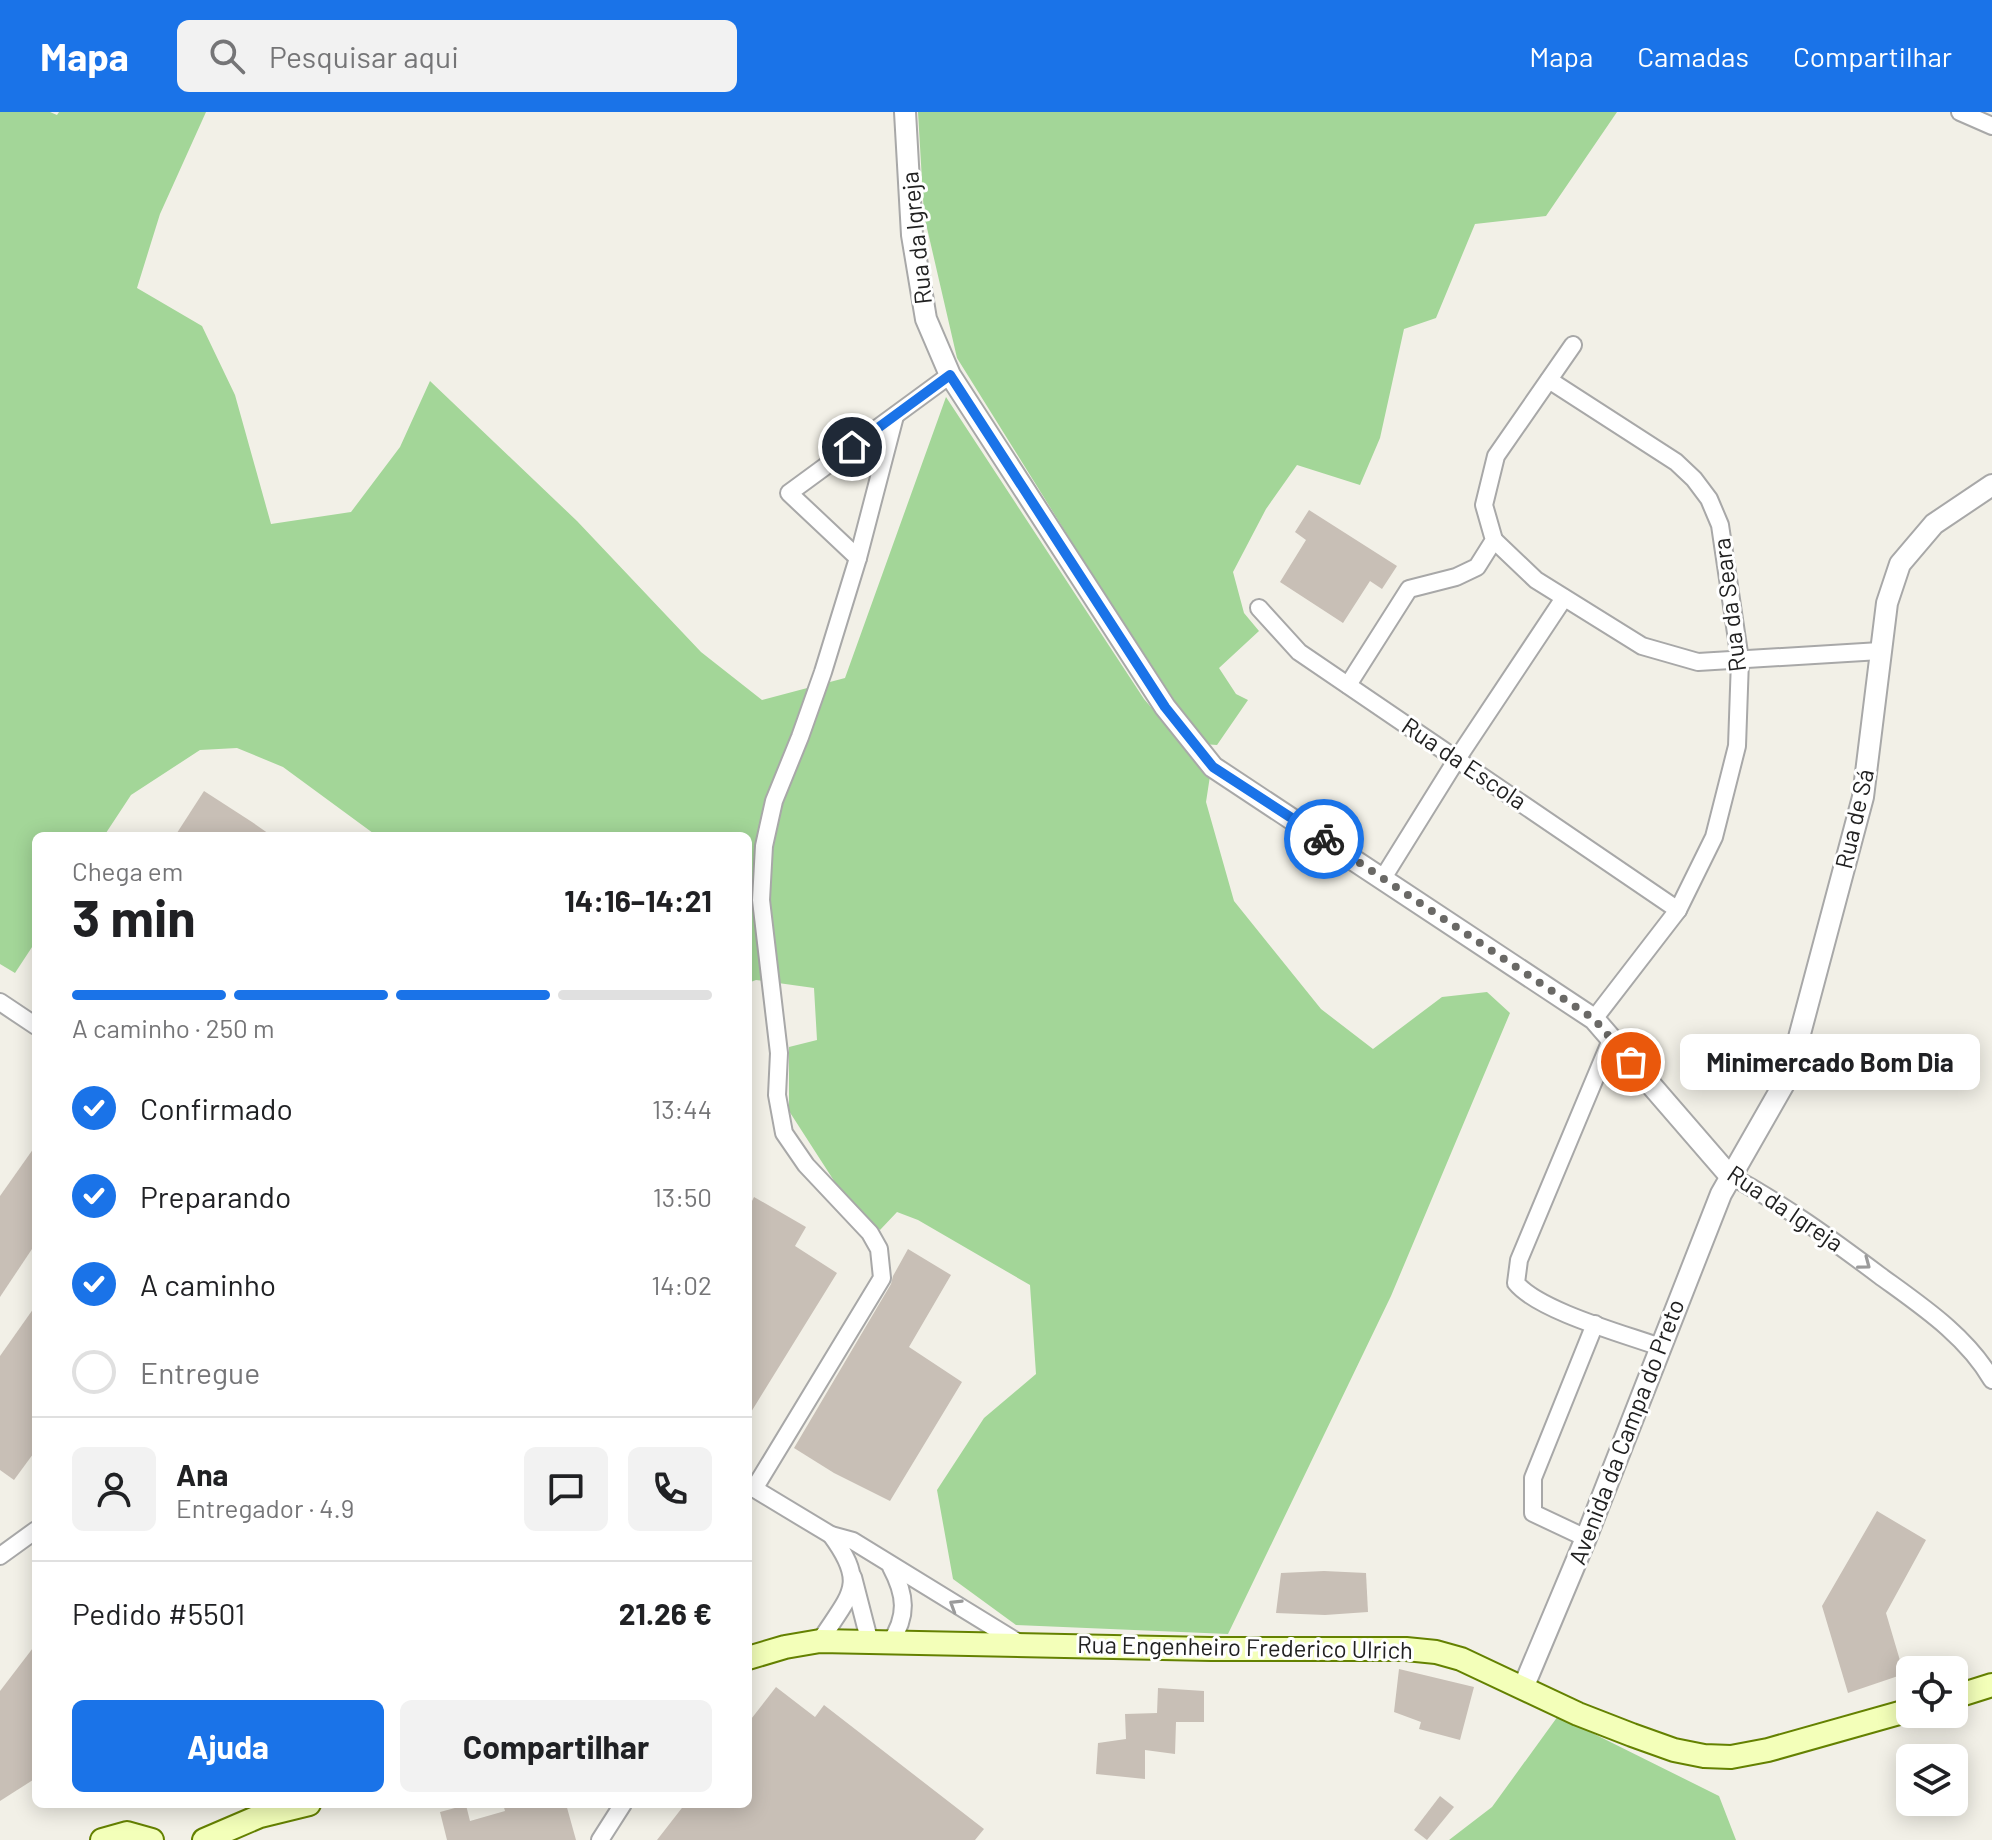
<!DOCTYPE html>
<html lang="pt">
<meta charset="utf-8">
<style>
:root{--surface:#fff;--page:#f2f2f2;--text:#202124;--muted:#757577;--line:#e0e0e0;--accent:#1a73e8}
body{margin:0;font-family:Barlow,sans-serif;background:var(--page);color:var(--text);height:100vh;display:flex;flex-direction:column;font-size:30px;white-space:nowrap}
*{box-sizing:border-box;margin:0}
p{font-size:26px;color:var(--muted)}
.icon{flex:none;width:44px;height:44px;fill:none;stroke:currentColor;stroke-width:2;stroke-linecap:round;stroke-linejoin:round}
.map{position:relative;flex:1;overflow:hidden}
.side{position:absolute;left:32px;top:720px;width:720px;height:976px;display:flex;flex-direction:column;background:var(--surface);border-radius:12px;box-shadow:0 4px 20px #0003}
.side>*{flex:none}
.controls{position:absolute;left:1896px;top:1544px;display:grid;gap:16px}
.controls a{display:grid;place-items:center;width:72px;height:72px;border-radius:12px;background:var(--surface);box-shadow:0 4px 20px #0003;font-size:40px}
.pin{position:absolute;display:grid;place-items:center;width:68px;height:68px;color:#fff;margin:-34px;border:4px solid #fff;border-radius:50%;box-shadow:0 2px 8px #0007}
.courier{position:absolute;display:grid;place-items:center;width:80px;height:80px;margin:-40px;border:6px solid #1a73e8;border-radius:50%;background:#fff;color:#222;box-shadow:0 2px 10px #0007}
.bubble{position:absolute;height:56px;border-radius:12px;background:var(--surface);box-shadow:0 4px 20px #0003;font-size:26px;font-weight:700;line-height:56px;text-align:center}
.headline em{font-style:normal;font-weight:700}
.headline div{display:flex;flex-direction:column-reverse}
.headline{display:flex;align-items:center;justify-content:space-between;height:136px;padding:0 40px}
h1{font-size:52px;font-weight:700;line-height:60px}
.bar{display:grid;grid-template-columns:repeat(4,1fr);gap:12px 8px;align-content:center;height:96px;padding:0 40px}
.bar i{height:10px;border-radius:6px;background:var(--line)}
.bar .on{background:var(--accent)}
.bar p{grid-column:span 4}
.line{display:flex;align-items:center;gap:20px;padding:0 40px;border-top:2px solid var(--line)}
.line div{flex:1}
.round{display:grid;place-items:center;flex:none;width:84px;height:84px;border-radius:12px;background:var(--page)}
ol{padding:0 40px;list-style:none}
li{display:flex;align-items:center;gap:24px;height:88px}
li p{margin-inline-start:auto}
li .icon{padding:8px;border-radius:50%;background:var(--accent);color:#fff;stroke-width:4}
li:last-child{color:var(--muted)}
li i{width:44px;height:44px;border:4px solid var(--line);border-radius:50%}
.button{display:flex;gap:16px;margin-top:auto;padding:16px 40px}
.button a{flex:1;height:92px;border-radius:12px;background:var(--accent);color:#fff;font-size:32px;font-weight:700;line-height:92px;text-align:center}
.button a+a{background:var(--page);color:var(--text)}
header{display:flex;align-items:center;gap:48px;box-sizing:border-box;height:112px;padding:0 40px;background:var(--accent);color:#fff}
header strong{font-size:38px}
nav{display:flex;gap:44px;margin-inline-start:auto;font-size:28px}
.search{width:560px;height:72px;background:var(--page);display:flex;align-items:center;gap:20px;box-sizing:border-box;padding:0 28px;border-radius:12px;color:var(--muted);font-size:30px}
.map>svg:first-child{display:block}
.forest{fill:#a3d698}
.building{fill:#c8bfb6}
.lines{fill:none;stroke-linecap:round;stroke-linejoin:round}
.minor-casing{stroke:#a8a8a8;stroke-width:20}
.tertiary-casing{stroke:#a8a8a8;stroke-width:24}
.secondary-casing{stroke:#648100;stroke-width:26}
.minor{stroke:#fff;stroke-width:16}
.tertiary{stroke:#fff;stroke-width:20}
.secondary{stroke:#f3ffb9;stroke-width:22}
.oneway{stroke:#9b9b9b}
.done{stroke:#6a6966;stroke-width:8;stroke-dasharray:0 14.4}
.route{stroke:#1a73e8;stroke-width:10}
.labels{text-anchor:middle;stroke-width:6;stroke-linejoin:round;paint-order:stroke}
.street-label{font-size:24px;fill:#212121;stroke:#fff}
</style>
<header>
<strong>Mapa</strong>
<div class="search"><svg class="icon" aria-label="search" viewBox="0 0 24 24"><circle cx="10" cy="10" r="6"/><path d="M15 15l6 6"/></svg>Pesquisar aqui</div>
<nav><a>Mapa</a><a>Camadas</a><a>Compartilhar</a></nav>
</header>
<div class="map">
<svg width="1992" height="1728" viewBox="0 0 1992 1728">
<rect width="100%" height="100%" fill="#f2f0e7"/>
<g class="forest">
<polygon points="0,0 50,0 57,3 59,0 206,0 160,102 137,176 202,214 235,283 271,412 351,400 400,335 430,269 577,409 701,540 762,588 845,566 946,285 1144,587 1210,664 1206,690 1234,789 1321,897 1373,937 1442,885 1487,880 1510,901 1391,1184 1228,1522 1016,1513 953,1467 937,1378 984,1306 1036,1262 1030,1173 918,1108 897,1100 880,1118 838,1075 789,999 789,935 817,928 814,876 756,868 748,871 748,724 377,724 283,655 237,636 200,638 131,683 104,724 36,724 36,829 15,861 0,852"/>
<polygon points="918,0 1617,0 1546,104 1475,112 1436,206 1404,217 1380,326 1360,373 1297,353 1266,397 1233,460 1244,501 1259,519 1219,556 1236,582 1248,588 1217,633 1203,632 1083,448 957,246 924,103"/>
<polygon points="1558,1604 1719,1684 1736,1728 1449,1728 1492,1695"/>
</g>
<g class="building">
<polygon points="1309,398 1397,454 1382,477 1370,469 1343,511 1280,470 1306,428 1295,420"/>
<polygon points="204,679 252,710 272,724 175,724"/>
<polygon points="36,1033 36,1131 0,1185 0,1084"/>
<polygon points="754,1085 806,1115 795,1134 837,1161 748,1305 748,1097"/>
<polygon points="908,1137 951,1163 909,1235 962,1270 890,1389 834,1361 794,1336 891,1172 893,1164"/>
<polygon points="36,1193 36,1338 14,1368 0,1358 0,1244"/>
<polygon points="1877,1399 1926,1428 1886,1501 1904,1562 1848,1581 1822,1494"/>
<polygon points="1324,1459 1366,1461 1368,1500 1325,1503 1276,1501 1281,1461"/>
<polygon points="36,1532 36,1666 0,1689 0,1579"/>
<polygon points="1399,1557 1474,1575 1460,1628 1419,1617 1421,1610 1394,1600"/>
<polygon points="776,1575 815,1605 824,1593 984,1717 975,1728 657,1728 685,1692 748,1692 748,1611"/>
<polygon points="1158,1576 1204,1579 1204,1610 1176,1610 1175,1642 1145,1638 1145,1667 1096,1662 1098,1631 1126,1627 1125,1602 1157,1601"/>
<polygon points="1440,1684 1454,1695 1427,1728 1414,1718"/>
<polygon points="503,1692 566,1692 576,1728 447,1728 440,1700 466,1693 470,1709 505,1699"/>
</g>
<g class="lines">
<defs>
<g id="minor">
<polyline points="1960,0 1992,14"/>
<polyline points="1549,268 1676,350 1694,367 1709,387 1720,413 1740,548 1737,634 1714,725 1678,798 1594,907"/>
<polyline points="1494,428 1536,468 1642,534 1698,550 1880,539"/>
<polyline points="858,446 789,381 950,263"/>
<polyline points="1259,496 1299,540 1678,798"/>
<polyline points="1348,573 1409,477 1456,465 1477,455 1494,428 1484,393 1496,344 1573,233"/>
<polyline points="1383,766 1457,647 1564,486"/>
<polyline points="0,890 36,914"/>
<path d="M 1611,928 L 1519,1148 L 1516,1171 C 1539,1199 1624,1222 1660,1235"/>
<path d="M 1729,1063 C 1783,1092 1831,1127 1879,1163 C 1920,1193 1966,1223 1992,1268"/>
<polyline points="748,1373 831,1423 853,1429 1019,1531"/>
<polyline points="754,1377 882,1166 879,1137 870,1121 806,1053 784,1021 777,983 779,941 761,788 764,734 774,689 800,625 823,560 858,446 895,304"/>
<polyline points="1586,1426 1533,1401 1533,1366 1595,1212"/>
<polyline points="0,1444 36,1418"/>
<polyline points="853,1465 870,1531"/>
<path d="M 820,1529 C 850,1482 868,1473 831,1423"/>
<path d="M 890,1531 C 908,1504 906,1483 891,1455"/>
<polyline points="600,1728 623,1692"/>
</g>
<g id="tertiary">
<polyline points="905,0 912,123 926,207 950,263 1165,595 1213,655 1594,907 1729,1063"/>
<polyline points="1523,1576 1586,1426 1721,1082 1789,963 1863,685 1887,491 1900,452 1934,412 1992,373"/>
</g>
<g id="secondary">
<polyline points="748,1546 785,1535 820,1529 1211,1537 1406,1537 1436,1540 1461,1547 1578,1602 1632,1623 1674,1638 1704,1644 1731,1645 1768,1638 1910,1598"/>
<polyline points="1954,1585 1992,1573"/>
<polyline points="102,1728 127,1721 152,1728"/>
<polyline points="204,1728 260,1704 309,1692"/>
</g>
</defs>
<use href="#minor" class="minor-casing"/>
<use href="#tertiary" class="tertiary-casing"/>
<use href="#secondary" class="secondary-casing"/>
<use href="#minor" class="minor"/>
<use href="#tertiary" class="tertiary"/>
<use href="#secondary" class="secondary"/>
</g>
<defs><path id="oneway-chevron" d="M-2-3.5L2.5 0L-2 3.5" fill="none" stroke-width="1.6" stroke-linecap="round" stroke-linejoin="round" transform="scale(2)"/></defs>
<g class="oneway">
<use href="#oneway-chevron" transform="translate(1865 1152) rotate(37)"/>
<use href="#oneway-chevron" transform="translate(955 1493) rotate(-148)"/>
</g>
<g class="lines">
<polyline class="done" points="1324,727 1594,907 1631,950"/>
<polyline class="route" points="852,335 950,263 1165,595 1213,655 1324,727"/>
</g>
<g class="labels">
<g class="street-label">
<text transform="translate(917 126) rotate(-96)" y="8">Rua da Igreja</text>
<text transform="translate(1730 493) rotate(-97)" y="8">Rua da Seara</text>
<text transform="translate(1464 652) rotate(34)" y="8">Rua da Escola</text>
<text transform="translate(1855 707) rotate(-77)" y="8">Rua de Sá</text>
<text transform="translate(1785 1097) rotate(34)" y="8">Rua da Igreja</text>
<text transform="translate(1627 1320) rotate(-69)" y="8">Avenida da Campa do Preto</text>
<text transform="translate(1245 1536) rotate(1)" y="8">Rua Engenheiro Frederico Ulrich</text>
</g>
</g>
</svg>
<div class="controls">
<a><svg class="icon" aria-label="locate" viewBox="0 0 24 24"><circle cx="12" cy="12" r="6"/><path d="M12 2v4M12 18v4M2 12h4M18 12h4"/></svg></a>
<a><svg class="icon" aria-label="layers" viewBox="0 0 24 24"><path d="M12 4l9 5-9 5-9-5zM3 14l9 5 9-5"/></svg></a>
</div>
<div class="pin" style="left:1631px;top:950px;background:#ea580c"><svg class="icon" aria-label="bag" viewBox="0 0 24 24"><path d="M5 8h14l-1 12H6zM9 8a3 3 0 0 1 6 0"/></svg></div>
<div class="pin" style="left:852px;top:335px;background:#1f2937"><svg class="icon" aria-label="home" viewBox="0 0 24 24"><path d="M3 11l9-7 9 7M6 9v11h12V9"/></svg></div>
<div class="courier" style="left:1324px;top:727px"><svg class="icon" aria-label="bike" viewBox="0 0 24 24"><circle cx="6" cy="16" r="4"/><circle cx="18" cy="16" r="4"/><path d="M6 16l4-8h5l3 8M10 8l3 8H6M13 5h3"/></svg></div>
<div class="bubble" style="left:1680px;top:922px;width:300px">Minimercado Bom Dia</div>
<section class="side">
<div class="headline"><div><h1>3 min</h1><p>Chega em</p></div><em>14:16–14:21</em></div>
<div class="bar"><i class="on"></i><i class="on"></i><i class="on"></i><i></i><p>A caminho · 250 m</p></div>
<ol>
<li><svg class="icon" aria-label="check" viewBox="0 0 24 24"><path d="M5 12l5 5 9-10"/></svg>Confirmado<p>13:44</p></li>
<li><svg class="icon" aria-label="check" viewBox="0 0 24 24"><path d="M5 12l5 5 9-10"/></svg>Preparando<p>13:50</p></li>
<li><svg class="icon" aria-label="check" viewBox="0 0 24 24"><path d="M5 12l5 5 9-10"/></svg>A caminho<p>14:02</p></li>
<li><i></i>Entregue</li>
</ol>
<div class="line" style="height:144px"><a class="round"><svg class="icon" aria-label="person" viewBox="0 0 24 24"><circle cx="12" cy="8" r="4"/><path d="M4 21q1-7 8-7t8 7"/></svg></a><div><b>Ana</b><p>Entregador · 4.9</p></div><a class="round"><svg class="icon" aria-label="chat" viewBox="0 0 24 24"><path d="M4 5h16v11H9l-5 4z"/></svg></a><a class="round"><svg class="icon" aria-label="phone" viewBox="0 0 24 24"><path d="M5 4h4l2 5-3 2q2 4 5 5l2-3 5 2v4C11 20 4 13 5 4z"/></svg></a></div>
<div class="line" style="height:104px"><div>Pedido #5501</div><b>21.26 €</b></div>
<div class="button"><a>Ajuda</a><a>Compartilhar</a></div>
</section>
</div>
